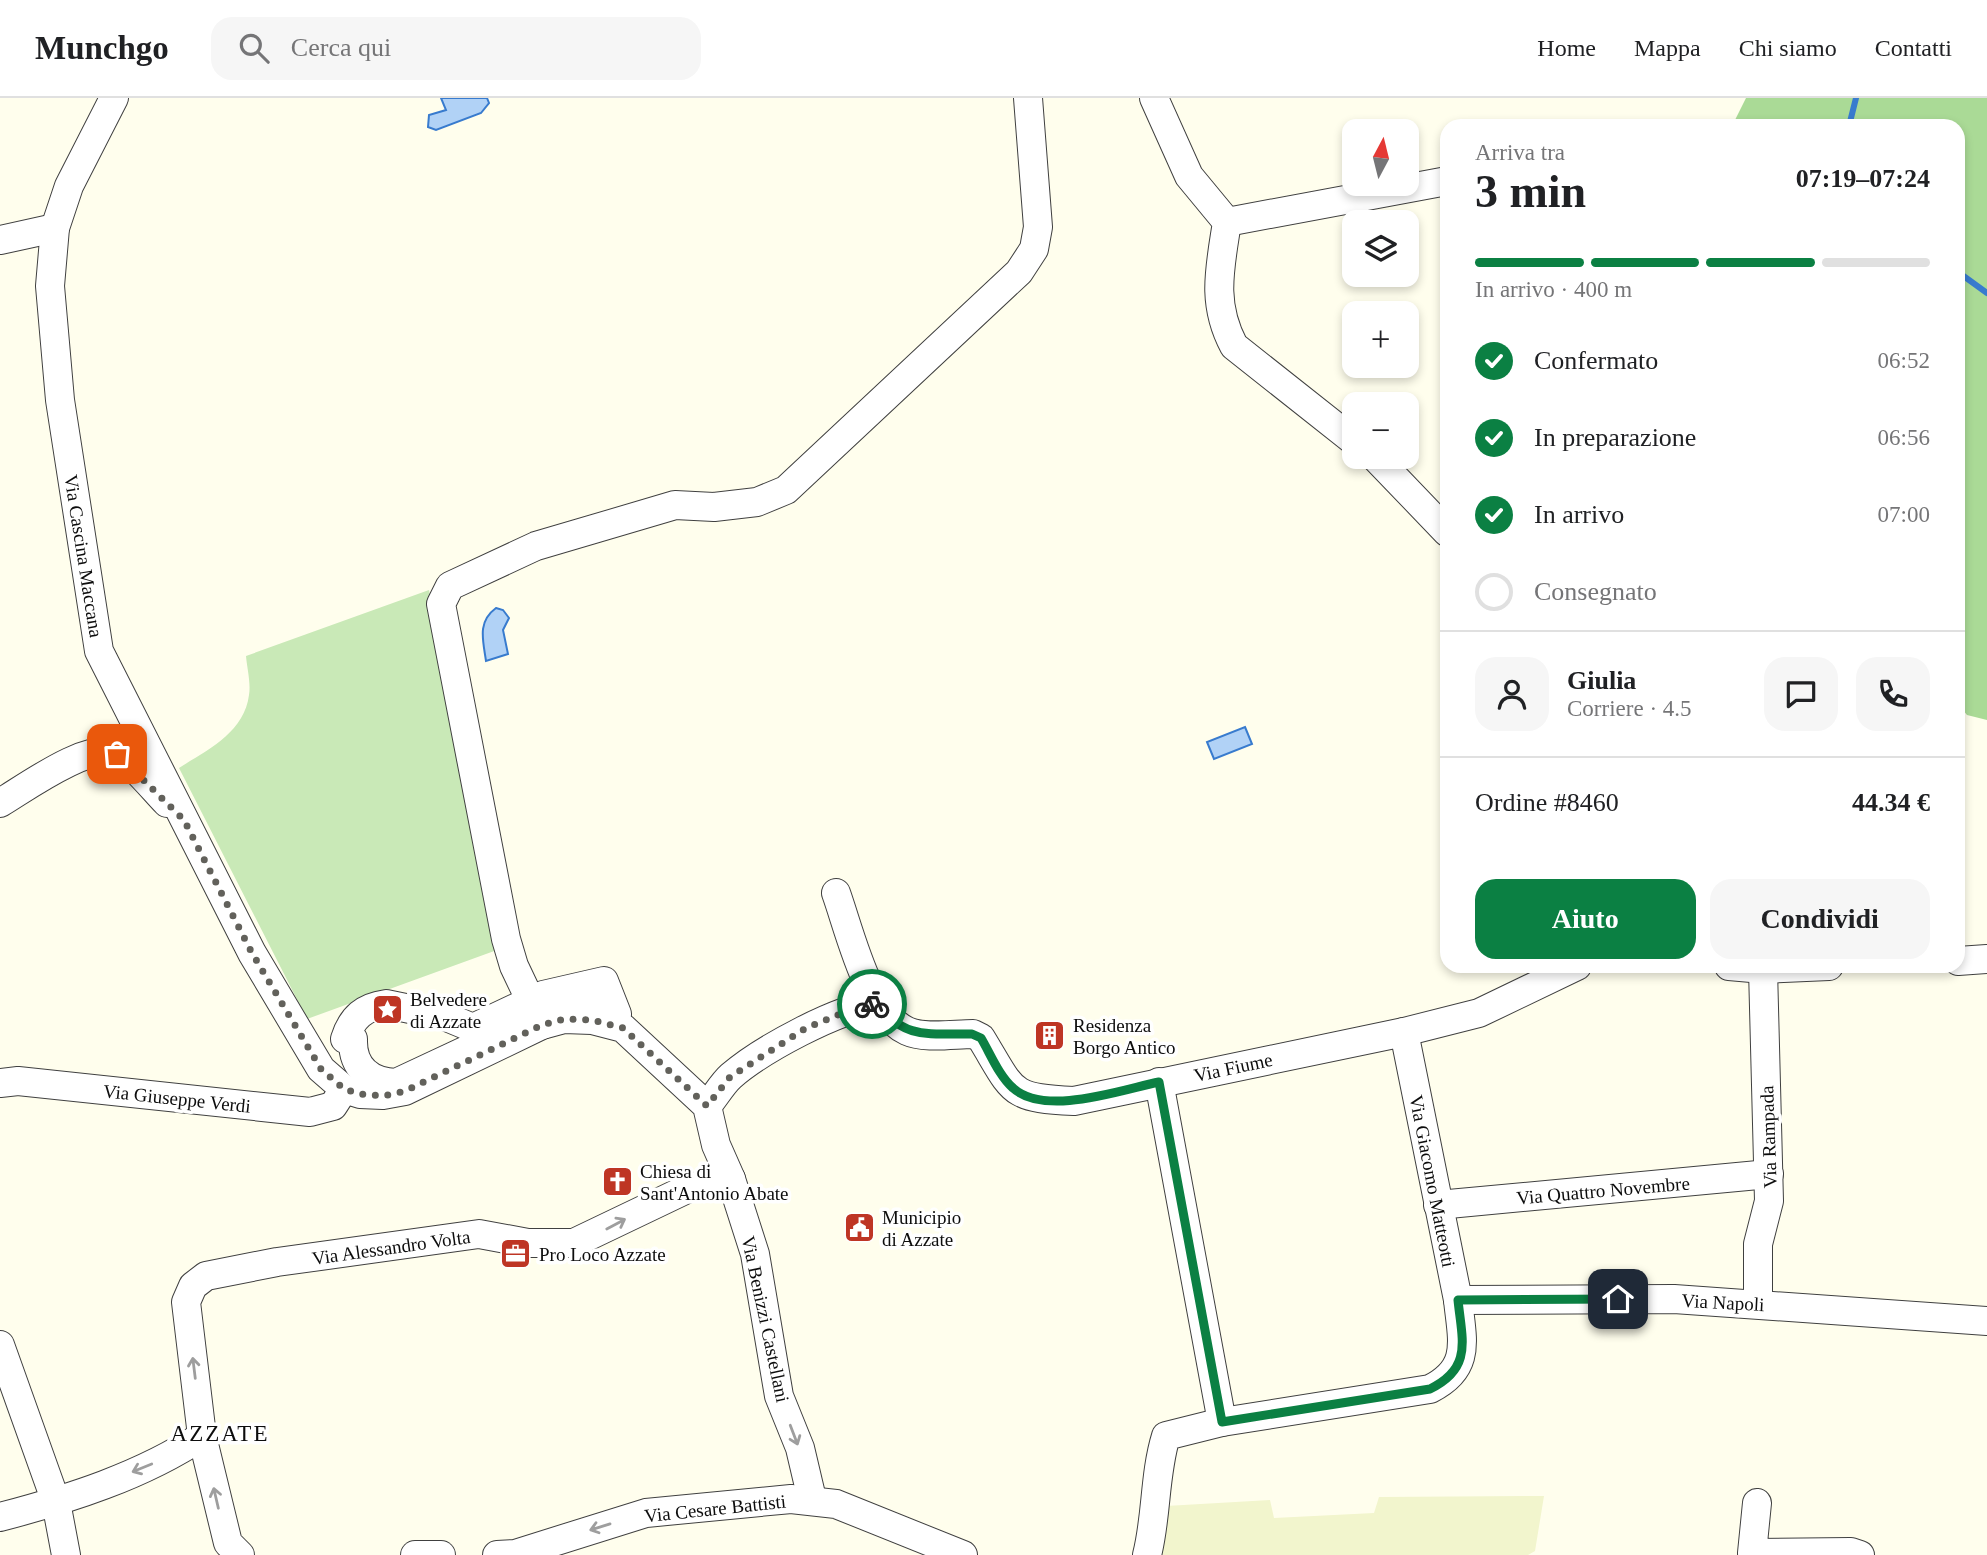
<!DOCTYPE html>
<html lang="it">
<meta charset="utf-8">
<style>
:root{--surface:#fff;--page:#f6f6f6;--text:#202124;--muted:#757577;--line:#e0e0e0;--accent:#0b8043}
body{margin:0;font-family:Georgia,serif;background:var(--page);color:var(--text);height:100vh;display:flex;flex-direction:column;font-size:26px;white-space:nowrap}
*{box-sizing:border-box;margin:0}
p{font-size:23px;color:var(--muted)}
.icon{flex:none;width:38px;height:38px;fill:none;stroke:currentColor;stroke-width:2;stroke-linecap:round;stroke-linejoin:round}
.map{position:relative;flex:1;overflow:hidden}
.side{position:absolute;left:1440px;top:21px;width:525px;height:854px;display:flex;flex-direction:column;background:var(--surface);border-radius:21px;box-shadow:0 4px 10px #0003}
.side>*{flex:none}
.needle{width:46px;rotate:7deg}
.fabs{position:absolute;left:1342px;top:21px;display:grid;gap:14px}
.fabs a{display:grid;place-items:center;width:77px;height:77px;border-radius:14px;background:var(--surface);box-shadow:0 4px 10px #0003;font-size:35px}
.pin{position:absolute;display:grid;place-items:center;width:60px;height:60px;color:#fff;margin:-30px;border-radius:14px;box-shadow:0 4px 10px #0006}
.courier{position:absolute;display:grid;place-items:center;width:70px;height:70px;margin:-35px;border:5px solid #0b8043;border-radius:50%;background:#fff;color:#222;box-shadow:0 2px 9px #0007}
.summary em{font-style:normal;font-weight:700}
.summary div{display:flex;flex-direction:column-reverse}
.summary{display:flex;align-items:center;justify-content:space-between;height:119px;padding:0 35px}
h1{font-size:46px;font-weight:700;line-height:52px}
.bar{display:grid;grid-template-columns:repeat(4,1fr);gap:10px 7px;align-content:center;height:84px;padding:0 35px}
.bar i{height:9px;border-radius:5px;background:var(--line)}
.bar .on{background:var(--accent)}
.bar p{grid-column:span 4}
.line{display:flex;align-items:center;gap:18px;padding:0 35px;border-top:2px solid var(--line)}
.line div{flex:1}
.round{display:grid;place-items:center;flex:none;width:74px;height:74px;border-radius:21px;background:var(--page)}
ol{padding:0 35px;list-style:none}
li{display:flex;align-items:center;gap:21px;height:77px}
li p{margin-inline-start:auto}
li .icon{padding:7px;border-radius:50%;background:var(--accent);color:#fff;stroke-width:4}
li:last-child{color:var(--muted)}
li i{width:38px;height:38px;border:4px solid var(--line);border-radius:50%}
.cta{display:flex;gap:14px;margin-top:auto;padding:14px 35px}
.cta a{flex:1;height:80px;border-radius:21px;background:var(--accent);color:#fff;font-size:28px;font-weight:700;line-height:80px;text-align:center}
.cta a+a{background:var(--page);color:var(--text)}
header{display:flex;align-items:center;gap:42px;box-sizing:border-box;height:98px;padding:0 35px;background:var(--surface);border-bottom:2px solid var(--line)}
header strong{font-size:33px}
nav{display:flex;gap:38px;margin-inline-start:auto;font-size:24px}
.search{width:490px;height:63px;background:var(--page);display:flex;align-items:center;gap:18px;box-sizing:border-box;padding:0 24px;border-radius:21px;color:var(--muted);font-size:26px}
.map>svg:first-child{display:block}
.farmland{fill:#f2f5cd}
.green{fill:#c9e9b7}
.forest{fill:#aada96}
.water{fill:#b1d2f6;stroke:#387bce;stroke-width:2}
.lines{fill:none;stroke-linecap:round;stroke-linejoin:round}
.stream{stroke:#387bce;stroke-width:6}
.minor-casing{stroke:#404040;stroke-width:30}
.minor{stroke:#fff;stroke-width:28}
.oneway{stroke:#9e9e9e}
.done{stroke:#62615b;stroke-width:7;stroke-dasharray:0 12.6}
.route{stroke:#0b8043;stroke-width:9}
.labels{text-anchor:middle;stroke-width:7;stroke-linejoin:round;paint-order:stroke}
.street-label{font-size:19px;fill:#0d0d0d;stroke:#fff}
.poi-label{font-size:19px;fill:#0d0d0d;stroke:#fff;text-anchor:start}
.quarter-label{font-size:23px;letter-spacing:2px;fill:#0d0d0d;stroke:#fff}
</style>
<header>
<strong>Munchgo</strong>
<div class="search"><svg class="icon" aria-label="search" viewBox="0 0 24 24"><circle cx="10" cy="10" r="6"/><path d="M15 15l6 6"/></svg>Cerca qui</div>
<nav><a>Home</a><a>Mappa</a><a>Chi siamo</a><a>Contatti</a></nav>
</header>
<div class="map">
<svg width="1987" height="1457" viewBox="0 0 1987 1457">
<rect width="100%" height="100%" fill="#fffeed"/>
<polygon class="farmland" points="1544,1398 1535,1453 1528,1457 1158,1457 1166,1408 1270,1402 1274,1420 1374,1415 1379,1399"/>
<path class="green" d="M 429,492 L 497,852 L 307,921 L 179,670 C 207,652 244,635 249,597 C 251,585 247,570 246,558 Z"/>
<polygon class="forest" points="1746,0 1987,0 1987,622 1967,617 1958,606 1958,28 1732,28"/>
<g class="water">
<polygon points="441,0 487,0 489,5 481,15 436,32 428,29 429,17 446,12"/>
<path d="M 496,510 L 503,512 L 509,520 L 503,532 L 508,556 L 486,563 C 483,542 477,524 496,510 Z"/>
<polygon points="1245,629 1252,646 1214,661 1207,644"/>
</g>
<g class="lines">
<g class="stream">
<polyline points="1849,28 1856,0"/>
<polyline points="1958,174 1987,195"/>
</g>
<defs>
<g id="minor">
<polyline points="114,0 69,88 55,130 50,188 60,302 99,553 252,855 321,971 344,991 360,996 383,997 405,993 542,927 564,921 592,922 623,930 707,1008 716,1047 731,1081 755,1156 779,1298 800,1350 812,1401"/>
<path d="M 1154,0 L 1189,78 L 1227,124 C 1220,170 1211,205 1234,248 L 1354,343"/>
<polyline points="1227,124 1447,83"/>
<polyline points="0,142 55,130"/>
<polyline points="1375,359 1447,434"/>
<path d="M 0,705 C 24,691 90,642 117,656 C 131,663 155,693 167,705"/>
<path d="M 836,795 C 850,834 868,915 907,933 C 924,941 954,936 973,936 L 981,940 C 1014,994 1008,1000 1074,1003 L 1404,934 L 1479,915 L 1577,868"/>
<polyline points="1958,863 1987,861"/>
<polyline points="1729,868 1763,871 1829,868"/>
<path d="M 604,883 L 617,916 L 583,908 L 548,914 L 396,985 C 369,984 352,969 353,941 L 345,941 C 352,919 364,909 386,906 L 444,918 L 473,930 L 543,897 Z"/>
<polyline points="542,927 514,868 506,841 441,506 450,488 536,448 675,407 714,409 757,404 786,392 1019,174 1034,151 1038,129 1028,0"/>
<polyline points="1159,984 1222,1324"/>
<polyline points="0,985 18,983 310,1014 333,1008 344,991"/>
<path d="M 707,1008 C 715,999 722,986 731,978 C 761,952 838,910 877,906"/>
<polyline points="1438,1107 1769,1076"/>
<polyline points="1458,1202 1674,1201 1987,1223"/>
<polyline points="1758,1206 1758,1146 1769,1103 1763,871"/>
<polyline points="0,1247 56,1404 66,1457"/>
<polyline points="1757,1405 1752,1455 1851,1454 1860,1457"/>
<path d="M 0,1419 C 69,1401 142,1378 202,1338"/>
<polyline points="240,1457 228,1445 202,1338 186,1204 193,1188 206,1178 277,1164 479,1136 528,1145 574,1145 689,1090 731,1081"/>
<polyline points="415,1457 441,1457"/>
<polyline points="497,1457 515,1456 646,1415 791,1401 836,1406 963,1457"/>
<path d="M 1147,1457 C 1157,1418 1154,1377 1166,1338 L 1222,1324 L 1430,1291 C 1472,1270 1462,1242 1458,1202 L 1404,934"/>
</g>
</defs>
<use href="#minor" class="minor-casing"/>
<use href="#minor" class="minor"/>
</g>
<defs><path id="oneway-shaft" d="M-6 0H5M1.5-3L5.5 0L1.5 3" fill="none" stroke-width="1.6" stroke-linecap="round" stroke-linejoin="round" transform="scale(1.75)"/></defs>
<g class="oneway">
<use href="#oneway-shaft" transform="translate(616 1126) rotate(-28)"/>
<use href="#oneway-shaft" transform="translate(194 1270) rotate(-97)"/>
<use href="#oneway-shaft" transform="translate(794 1337) rotate(69)"/>
<use href="#oneway-shaft" transform="translate(142 1370) rotate(158)"/>
<use href="#oneway-shaft" transform="translate(216 1400) rotate(-103)"/>
<use href="#oneway-shaft" transform="translate(600 1429) rotate(163)"/>
</g>
<g class="lines">
<polyline class="done" points="117,656 184,722 252,855 321,971 344,991 360,996 383,998 405,993 542,927 564,921 592,922 623,930 707,1008 730,979 806,930 862,907 872,906"/>
<path class="route" d="M 872,906 L 877,906 C 906,943 930,935 972,936 L 981,940 C 990,955 999,978 1013,990 C 1045,1019 1121,992 1159,984 L 1222,1324 L 1430,1291 C 1473,1270 1462,1242 1458,1202 L 1618,1201"/>
</g>
<defs>
<symbol id="sight-square" viewBox="-11 -11 22 22"><rect x="-9" y="-9" width="18" height="18" rx="4" fill="#be3524" stroke="#fff"/><path d="M0-6L1.8-2.2L6-1.7L2.9 1.2L3.7 5.4L0 3.3L-3.7 5.4L-2.9 1.2L-6-1.7L-1.8-2.2Z" fill="#fff"/></symbol>
<symbol id="building-square" viewBox="-11 -11 22 22"><rect x="-9" y="-9" width="18" height="18" rx="4" fill="#be3524" stroke="#fff"/><path d="M-4-6H4V6H1V3H-1V6H-4ZM-2.5-4.3h1.7v1.8h-1.7ZM.8-4.3h1.7v1.8H.8ZM-2.5-1h1.7V.8h-1.7ZM.8-1h1.7V.8H.8Z" fill="#fff"/></symbol>
<symbol id="church-square" viewBox="-11 -11 22 22"><rect x="-9" y="-9" width="18" height="18" rx="4" fill="#be3524" stroke="#fff"/><path d="M-1.2-6h2.4v3.5h3.3v2.4h-3.3V6h-2.4V-.1h-3.3v-2.4h3.3Z" fill="#fff"/></symbol>
<symbol id="civic-square" viewBox="-11 -11 22 22"><rect x="-9" y="-9" width="18" height="18" rx="4" fill="#be3524" stroke="#fff"/><path d="M-.6-6.5H3V-4.5H.6V-3L4-1V1h2V6H-6V1h2V-1L-.6-3ZM-1.2 2.5V6h2.4V2.5Z" fill="#fff"/></symbol>
<symbol id="office-square" viewBox="-11 -11 22 22"><rect x="-9" y="-9" width="18" height="18" rx="4" fill="#be3524" stroke="#fff"/><path d="M-6-3h4V-5.5h4V-3h4V5H-6ZM-1-4.5V-3h2v-1.5ZM-6 0V1H6V0Z" fill="#fff"/></symbol>
</defs>
<g fill-rule="evenodd">
<use href="#sight-square" x="370" y="894" width="35" height="35"/>
<use href="#building-square" x="1032" y="920" width="35" height="35"/>
<use href="#church-square" x="600" y="1066" width="35" height="35"/>
<use href="#civic-square" x="842" y="1112" width="35" height="35"/>
<use href="#office-square" x="498" y="1138" width="35" height="35"/>
</g>
<g class="labels">
<g class="street-label">
<text transform="translate(84 458) rotate(81)" y="7">Via Cascina Maccana</text>
<text transform="translate(1233 969) rotate(-12)" y="7">Via Fiume</text>
<text transform="translate(177 1000) rotate(6)" y="7">Via Giuseppe Verdi</text>
<text transform="translate(1768 1039) rotate(-92)" y="7">Via Rampada</text>
<text transform="translate(1433 1083) rotate(79)" y="7">Via Giacomo Matteotti</text>
<text transform="translate(1603 1092) rotate(-5)" y="7">Via Quattro Novembre</text>
<text transform="translate(391 1149) rotate(-8)" y="7">Via Alessandro Volta</text>
<text transform="translate(1723 1204) rotate(3)" y="7">Via Napoli</text>
<text transform="translate(766 1221) rotate(78)" y="7">Via Benizzi Castellani</text>
<text transform="translate(715 1410) rotate(-6)" y="7">Via Cesare Battisti</text>
</g>
<g class="poi-label">
<text x="410" y="908">Belvedere<tspan x="410" dy="22">di Azzate</tspan></text>
<text x="1073" y="934">Residenza<tspan x="1073" dy="22">Borgo Antico</tspan></text>
<text x="640" y="1080">Chiesa di<tspan x="640" dy="22">Sant'Antonio Abate</tspan></text>
<text x="882" y="1126">Municipio<tspan x="882" dy="22">di Azzate</tspan></text>
<text x="539" y="1163">Pro Loco Azzate</text>
</g>
<g class="quarter-label">
<text x="220" y="1343">AZZATE</text>
</g>
</g>
</svg>
<div class="fabs">
<a><svg class="needle" viewBox="-14 -14 28 28"><path d="M0-13l5 13h-10z" fill="#e53935"/><path d="M0 13l5-13h-10z" fill="#757577"/></svg></a>
<a><svg class="icon" aria-label="layers" viewBox="0 0 24 24"><path d="M12 4l9 5-9 5-9-5zM3 14l9 5 9-5"/></svg></a>
<a>+</a>
<a>−</a>
</div>
<div class="pin" style="left:117px;top:656px;background:#ea580c"><svg class="icon" aria-label="bag" viewBox="0 0 24 24"><path d="M5 8h14l-1 12H6zM9 8a3 3 0 0 1 6 0"/></svg></div>
<div class="pin" style="left:1618px;top:1201px;background:#1f2937"><svg class="icon" aria-label="home" viewBox="0 0 24 24"><path d="M3 11l9-7 9 7M6 9v11h12V9"/></svg></div>
<div class="courier" style="left:872px;top:906px"><svg class="icon" aria-label="bike" viewBox="0 0 24 24"><circle cx="6" cy="16" r="4"/><circle cx="18" cy="16" r="4"/><path d="M6 16l4-8h5l3 8M10 8l3 8H6M13 5h3"/></svg></div>
<section class="side">
<div class="summary"><div><h1>3 min</h1><p>Arriva tra</p></div><em>07:19–07:24</em></div>
<div class="bar"><i class="on"></i><i class="on"></i><i class="on"></i><i></i><p>In arrivo · 400 m</p></div>
<ol>
<li><svg class="icon" aria-label="check" viewBox="0 0 24 24"><path d="M5 12l5 5 9-10"/></svg>Confermato<p>06:52</p></li>
<li><svg class="icon" aria-label="check" viewBox="0 0 24 24"><path d="M5 12l5 5 9-10"/></svg>In preparazione<p>06:56</p></li>
<li><svg class="icon" aria-label="check" viewBox="0 0 24 24"><path d="M5 12l5 5 9-10"/></svg>In arrivo<p>07:00</p></li>
<li><i></i>Consegnato</li>
</ol>
<div class="line" style="height:126px"><a class="round"><svg class="icon" aria-label="person" viewBox="0 0 24 24"><circle cx="12" cy="8" r="4"/><path d="M4 21q1-7 8-7t8 7"/></svg></a><div><b>Giulia</b><p>Corriere · 4.5</p></div><a class="round"><svg class="icon" aria-label="chat" viewBox="0 0 24 24"><path d="M4 5h16v11H9l-5 4z"/></svg></a><a class="round"><svg class="icon" aria-label="phone" viewBox="0 0 24 24"><path d="M5 4h4l2 5-3 2q2 4 5 5l2-3 5 2v4C11 20 4 13 5 4z"/></svg></a></div>
<div class="line" style="height:91px"><div>Ordine #8460</div><b>44.34 €</b></div>
<div class="cta"><a>Aiuto</a><a>Condividi</a></div>
</section>
</div>
